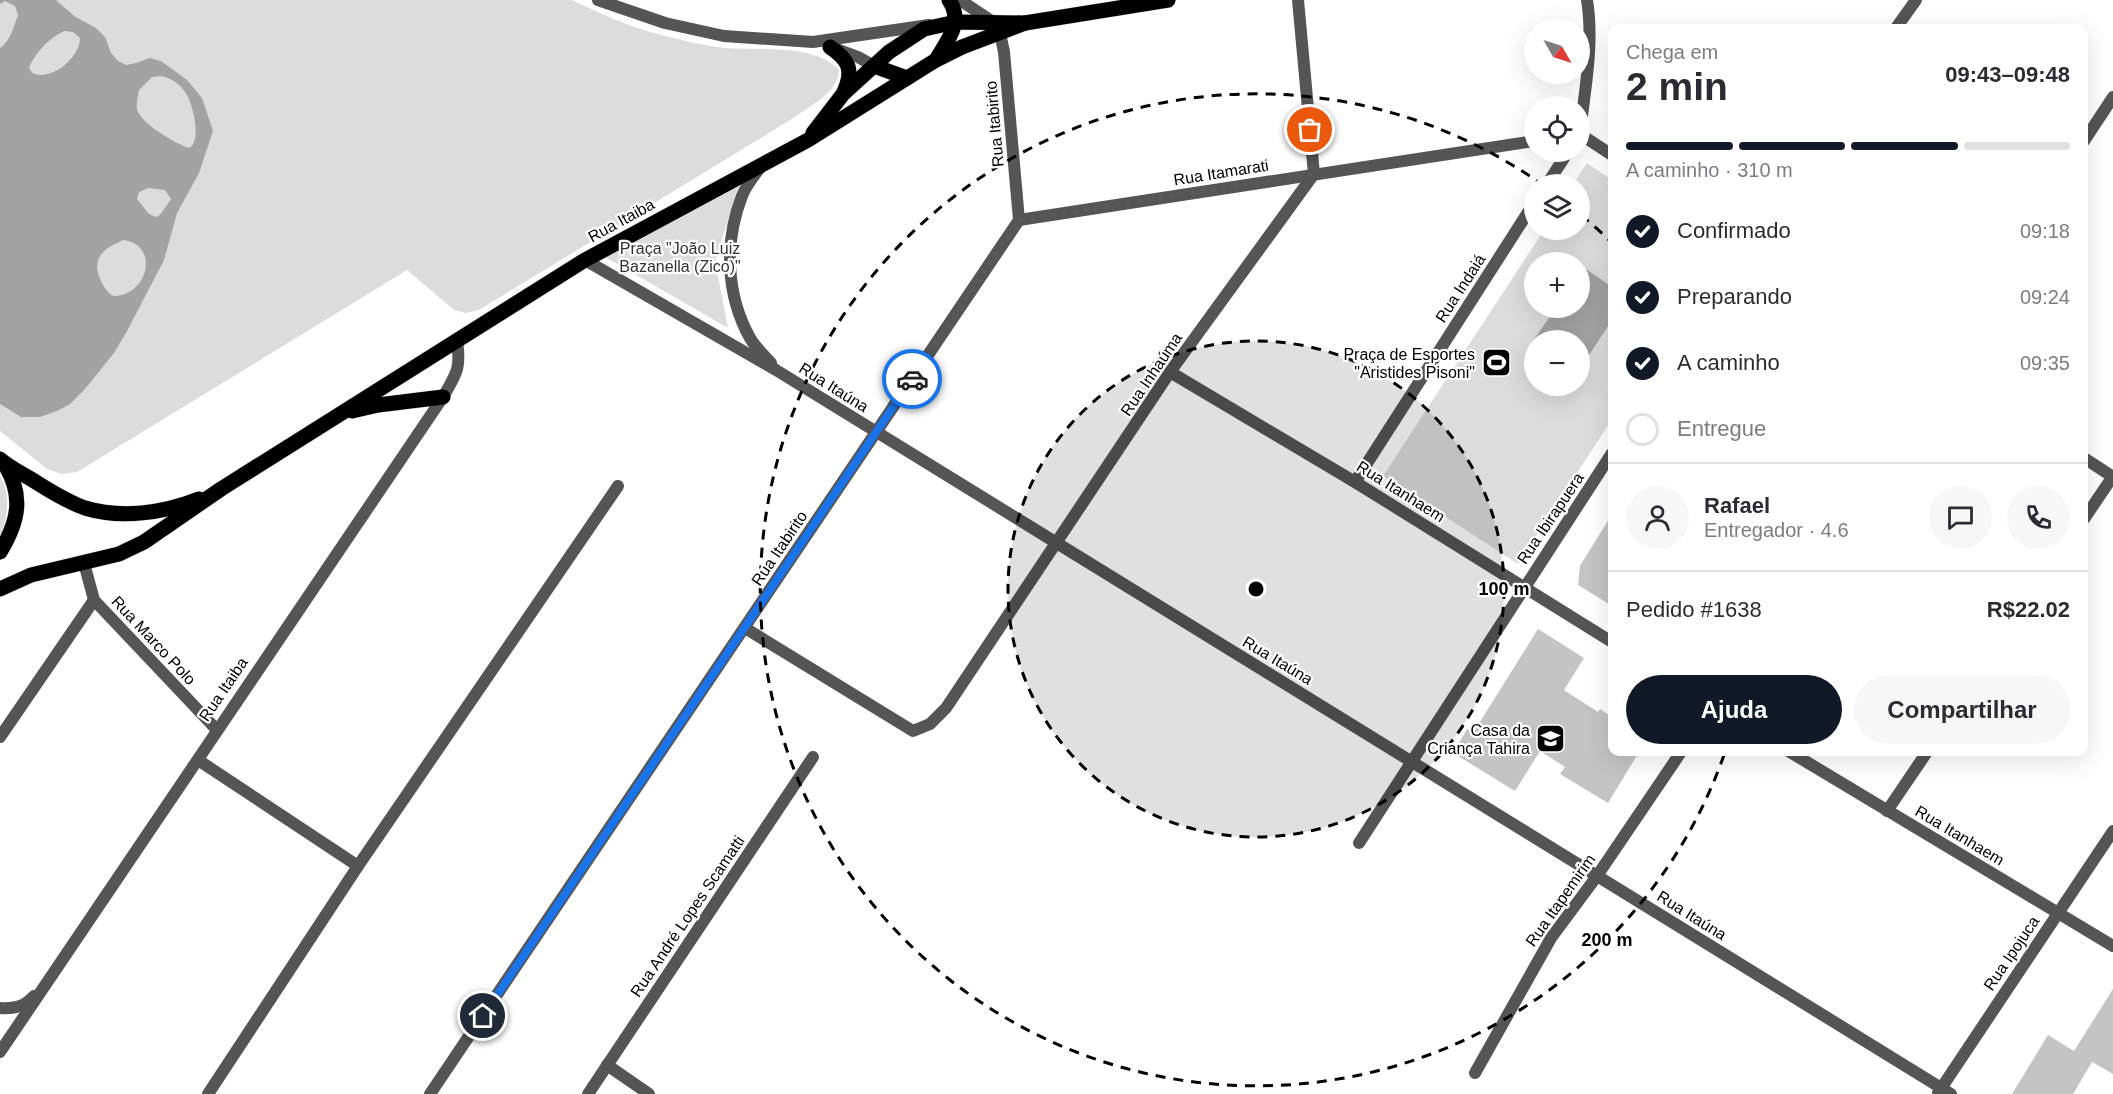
<!DOCTYPE html>
<html lang="pt">
<meta charset="utf-8">
<style>
:root{--surface:#fff;--page:#f7f7f7;--text:#2b2b33;--muted:#7c7c81;--line:#e1e1e2;--accent:#111827}
body{margin:0;font-family:Helvetica,sans-serif;background:var(--page);color:var(--text);height:100vh;display:flex;flex-direction:column;font-size:22px;white-space:nowrap}
*{box-sizing:border-box;margin:0}
p{font-size:20px;color:var(--muted)}
.icon{flex:none;width:33px;height:33px;fill:none;stroke:currentColor;stroke-width:2;stroke-linecap:round;stroke-linejoin:round}
.map{position:relative;flex:1;overflow:hidden}
.side{position:absolute;left:1608px;top:24px;width:480px;height:732px;display:flex;flex-direction:column;background:var(--surface);border-radius:12px;box-shadow:0 6px 24px #0002}
.side>*{flex:none}
.needle{width:39px;rotate:129deg}
.controls{position:absolute;left:1524px;top:18px;display:grid;gap:12px}
.controls a{display:grid;place-items:center;width:66px;height:66px;border-radius:50%;background:var(--surface);box-shadow:0 6px 24px #0002;font-size:30px}
.pin{position:absolute;display:grid;place-items:center;width:51px;height:51px;color:#fff;margin:-26px;border:3px solid #fff;border-radius:50%;box-shadow:0 2px 6px #0007}
.courier{position:absolute;display:grid;place-items:center;width:60px;height:60px;margin:-30px;border:4px solid #1a73e8;border-radius:50%;background:#fff;color:#222;box-shadow:0 2px 8px #0007}
.headline em{font-style:normal;font-weight:700}
.headline div{display:flex;flex-direction:column-reverse}
.headline{display:flex;align-items:center;justify-content:space-between;height:102px;padding:0 18px}
h1{font-size:39px;font-weight:700;line-height:45px}
.bar{display:grid;grid-template-columns:repeat(4,1fr);gap:9px 6px;align-content:center;height:72px;padding:0 18px}
.bar i{height:8px;border-radius:4px;background:var(--line)}
.bar .on{background:var(--accent)}
.bar p{grid-column:span 4}
.line{display:flex;align-items:center;gap:15px;padding:0 18px;border-top:2px solid var(--line)}
.line div{flex:1}
.round{display:grid;place-items:center;flex:none;width:63px;height:63px;border-radius:32px;background:var(--page)}
ol{padding:0 18px;list-style:none}
li{display:flex;align-items:center;gap:18px;height:66px}
li p{margin-inline-start:auto}
li .icon{padding:6px;border-radius:50%;background:var(--accent);color:#fff;stroke-width:4}
li:last-child{color:var(--muted)}
li i{width:33px;height:33px;border:3px solid var(--line);border-radius:50%}
.action{display:flex;gap:12px;margin-top:auto;padding:12px 18px}
.action a{flex:1;height:69px;border-radius:36px;background:var(--accent);color:#fff;font-size:24px;font-weight:700;line-height:69px;text-align:center}
.action a+a{background:var(--page);color:var(--text)}
.map>svg:first-child{display:block}
.green{fill:#dcdcdc;fill-rule:evenodd}
.water{fill:#a3a3a3;fill-rule:evenodd}
.building{fill:#c4c4c4}
.lines{fill:none;stroke-linecap:round;stroke-linejoin:round}
.primary-casing{stroke:#dbdbdb;stroke-width:16}
.minor{stroke:#555;stroke-width:12}
.tertiary{stroke:#555;stroke-width:12}
.primary{stroke:#000;stroke-width:15}
.done{stroke:#595959;stroke-width:6;stroke-dasharray:0 10.8}
.route{stroke:#1a73e8;stroke-width:8}
.ring{fill:none;stroke:#000;stroke-width:3;stroke-dasharray:10 8}
.labels{text-anchor:middle;stroke-width:4.5;stroke-linejoin:round;paint-order:stroke}
.street-label{font-size:16px;fill:#000;stroke:#fff}
.park-label{font-size:16px;fill:#333;stroke:#fff}
.poi-label{font-size:16px;fill:#000;stroke:#fff;text-anchor:end}
.centre{fill:#000;stroke:#fff;stroke-width:3}
.ring-label{font-size:18px;text-anchor:middle;font-weight:bold;fill:#000;stroke:#fff;stroke-width:4.5;stroke-linejoin:round;paint-order:stroke}
</style>
<div class="map">
<svg width="2113" height="1094" viewBox="0 0 2113 1094">
<rect width="100%" height="100%" fill="#fff"/>
<g class="green">
<path d="M 0,0 L 572,0 C 601,14 630,27 661,35 C 682,40 704,46 725,48 C 758,51 815,43 839,70 C 838,93 812,104 795,117 L 479,310 L 466,313 L 454,310 L 407,270 L 77,472 L 62,474 L 47,469 L 0,431 Z"/>
<path d="M 1587,163 L 1612,180 L 1612,419 L 1518,564 L 1383,476 L 1544,230 L 1580,230 L 1580,184 L 1573,184 ZM 1534,262 L 1580,262 L 1580,308 L 1534,308 ZM 1534,340 L 1580,340 L 1580,386 L 1534,386 Z"/>
<polygon points="740,181 715,261 728,328 605,257"/>
<path d="M 0,475 C 11,494 8,518 0,537 Z"/>
</g>
<g class="water">
<path d="M 0,0 L 56,0 L 74,16 L 96,28 L 105,37 L 111,53 L 118,61 L 126,65 L 136,63 L 150,58 L 161,61 L 187,80 L 202,98 L 213,131 L 199,173 L 177,213 L 164,260 L 127,331 L 114,353 L 85,389 L 70,404 L 57,411 L 40,417 L 21,417 L 0,404 L 0,48 C 10,42 14,26 18,15 L 15,6 L 5,1 L 0,4 ZM 64,31 L 73,32 L 80,38 C 80,58 51,82 32,73 L 29,67 C 37,51 48,39 64,31 ZM 161,76 C 172,78 181,85 187,95 C 193,106 202,142 189,148 C 176,144 140,123 137,109 C 136,103 138,96 139,90 L 152,77 ZM 148,188 L 165,190 L 171,199 L 160,215 L 156,217 L 149,214 L 137,199 L 139,192 ZM 124,240 C 161,246 147,297 113,296 C 106,291 102,285 99,276 C 92,255 107,247 124,240 Z"/>
<polygon points="1583,267 1612,287 1612,320 1580,369 1580,340 1534,340 1534,344 1532,342 1556,308 1580,308 1580,272"/>
</g>
<g class="building">
<polygon points="1612,514 1612,606 1578,585 1580,566"/>
<polygon points="1538,629 1584,658 1564,690 1598,712 1600,709 1612,717 1612,752 1639,752 1608,803 1560,774 1565,767 1540,751 1515,791 1453,753 1467,729 1473,733"/>
<polygon points="2113,989 2113,1074 2092,1062 2073,1094 2012,1094 2048,1035 2074,1051"/>
</g>
<g class="lines">
<defs>
<g id="primary">
<path d="M 830,47 C 849,60 854,70 844,92"/>
<path d="M 936,60 C 947,41 964,22 949,0"/>
<polyline points="874,66 907,78"/>
<polyline points="813,133 843,94 889,52 924,29 956,22 1025,23 1168,0"/>
<polyline points="352,411 378,405 443,397"/>
<path d="M 0,459 C 9,467 21,473 31,479 C 49,490 65,501 85,508 C 121,519 164,513 199,499"/>
<path d="M 0,552 C 19,521 24,495 4,463"/>
<polyline points="0,589 31,575 119,554 144,542 221,489 585,260 808,140 936,60 962,47 1025,23"/>
</g>
</defs>
<use href="#primary" class="primary-casing"/>
<g class="minor">
<polyline points="598,0 665,23 724,36 813,42 929,25"/>
<polyline points="1896,28 1916,0"/>
<polyline points="834,48 858,57 874,66"/>
<path d="M 1580,132 C 1585,89 1594,43 1587,0"/>
<polyline points="1580,134 1612,155"/>
<polyline points="2084,141 2113,97"/>
<path d="M 762,165 C 755,175 746,185 742,196 C 724,242 726,295 750,338 C 755,347 764,355 771,363"/>
<polyline points="1547,184 1568,152"/>
<polyline points="1019,220 1534,141"/>
<polyline points="585,260 776,370 1951,1094"/>
<polyline points="1170,372 1355,482 1612,642"/>
<polyline points="2084,458 2113,477"/>
<polyline points="1355,482 1534,203"/>
<polyline points="2084,519 2113,476"/>
<polyline points="84,563 94,600 217,730"/>
<polyline points="745,628 913,731 930,724 946,708 1170,372 1314,174 1298,0"/>
<polyline points="0,737 94,600"/>
<polyline points="1790,752 2113,946"/>
<polyline points="198,760 358,866"/>
<polyline points="1887,811 1927,752"/>
<polyline points="1359,843 1612,453"/>
<path d="M 0,1008 C 14,1009 24,1007 34,996"/>
<path d="M 0,1052 L 443,397 C 457,373 461,368 457,341"/>
<polyline points="607,1065 649,1094"/>
<polyline points="1475,1073 1551,938 1597,876 1681,752"/>
<polyline points="1938,1093 2113,831"/>
<polyline points="208,1094 358,866 618,486"/>
<polyline points="430,1094 1019,220 1004,52 1000,33"/>
<polyline points="588,1094 813,757"/>
</g>
<polyline class="tertiary" points="960,0 996,24"/>
<use href="#primary" class="primary"/>
</g>
<g class="lines">
<polyline class="done" points="912,379 1019,220 1314,174 1310,130"/>
<polyline class="route" points="483,1016 912,379"/>
</g>
<circle cx="1256" cy="589" r="248" fill="#000" fill-opacity=".12"/>
<g class="ring">
<circle cx="1256" cy="589" r="248"/>
<path d="M1724 755A496 496 0 1 1 1540 183M1581 215A496 496 0 0 1 1610 241"/>
</g>
<defs>
<symbol id="stadium-square" viewBox="-11 -11 22 22"><rect x="-9" y="-9" width="18" height="18" rx="4" fill="#000" stroke="#fff"/><path d="M0-5a6.5 5 0 1 0 0 10a6.5 5 0 1 0 0-10ZM-3.5-1.8h7v3.6h-7Z" fill="#fff"/></symbol>
<symbol id="school-square" viewBox="-11 -11 22 22"><rect x="-9" y="-9" width="18" height="18" rx="4" fill="#000" stroke="#fff"/><path d="M0-5L7-2L0 1L-7-2ZM-4 1L0 2.5L4 1V4Q0 6-4 4Z" fill="#fff"/></symbol>
</defs>
<g fill-rule="evenodd">
<use href="#stadium-square" x="1480" y="346" width="33" height="33"/>
<use href="#school-square" x="1534" y="722" width="33" height="33"/>
</g>
<g class="labels">
<g class="street-label">
<text transform="translate(994 124) rotate(-95)" y="6">Rua Itabirito</text>
<text transform="translate(1221 172) rotate(-9)" y="6">Rua Itamarati</text>
<text transform="translate(621 220) rotate(-29)" y="6">Rua Itaiba</text>
<text transform="translate(1460 288) rotate(-57)" y="6">Rua Indaiá</text>
<text transform="translate(1151 374) rotate(-56)" y="6">Rua Inhaúma</text>
<text transform="translate(834 387) rotate(32)" y="6">Rua Itaúna</text>
<text transform="translate(1401 491) rotate(32)" y="6">Rua Itanhaem</text>
<text transform="translate(1550 518) rotate(-56)" y="6">Rua Ibirapuera</text>
<text transform="translate(779 548) rotate(-56)" y="6">Rua Itabirito</text>
<text transform="translate(154 640) rotate(47)" y="6">Rua Marco Polo</text>
<text transform="translate(1278 660) rotate(31)" y="6">Rua Itaúna</text>
<text transform="translate(223 689) rotate(-56)" y="6">Rua Itaiba</text>
<text transform="translate(1960 835) rotate(31)" y="6">Rua Itanhaem</text>
<text transform="translate(1560 900) rotate(-55)" y="6">Rua Itapemirim</text>
<text transform="translate(1692 915) rotate(32)" y="6">Rua Itaúna</text>
<text transform="translate(687 916) rotate(-56)" y="6">Rua André Lopes Scamatti</text>
<text transform="translate(2011 953) rotate(-56)" y="6">Rua Ipojuca</text>
</g>
<g class="park-label">
<text x="680" y="254">Praça "João Luiz<tspan x="680" dy="18">Bazanella (Zico)"</tspan></text>
</g>
<g class="poi-label">
<text x="1475" y="360">Praça de Esportes<tspan x="1475" dy="18">"Aristides Pisoni"</tspan></text>
<text x="1530" y="736">Casa da<tspan x="1530" dy="18">Criança Tahira</tspan></text>
</g>
</g>
<circle cx="1256" cy="589" r="9" class="centre"/>
<g class="ring-label">
<text x="1504" y="595">100 m</text>
<text x="1607" y="946">200 m</text>
</g>
</svg>
<div class="controls">
<a><svg class="needle" viewBox="-14 -14 28 28"><path d="M0-13l5 13h-10z" fill="#e53935"/><path d="M0 13l5-13h-10z" fill="#7c7c81"/></svg></a>
<a><svg class="icon" aria-label="locate" viewBox="0 0 24 24"><circle cx="12" cy="12" r="6"/><path d="M12 2v4M12 18v4M2 12h4M18 12h4"/></svg></a>
<a><svg class="icon" aria-label="layers" viewBox="0 0 24 24"><path d="M12 4l9 5-9 5-9-5zM3 14l9 5 9-5"/></svg></a>
<a>+</a>
<a>−</a>
</div>
<div class="pin" style="left:1310px;top:130px;background:#ea580c"><svg class="icon" aria-label="bag" viewBox="0 0 24 24"><path d="M5 8h14l-1 12H6zM9 8a3 3 0 0 1 6 0"/></svg></div>
<div class="pin" style="left:483px;top:1016px;background:#1f2937"><svg class="icon" aria-label="home" viewBox="0 0 24 24"><path d="M3 11l9-7 9 7M6 9v11h12V9"/></svg></div>
<div class="courier" style="left:912px;top:379px"><svg class="icon" aria-label="car" viewBox="0 0 24 24"><path d="M5 17H2v-5l4-1 3-4h7l3 4 3 1v5h-3M9 17h6M6 11h13"/><circle cx="7" cy="17" r="2"/><circle cx="17" cy="17" r="2"/></svg></div>
<section class="side">
<div class="headline"><div><h1>2 min</h1><p>Chega em</p></div><em>09:43–09:48</em></div>
<div class="bar"><i class="on"></i><i class="on"></i><i class="on"></i><i></i><p>A caminho · 310 m</p></div>
<ol>
<li><svg class="icon" aria-label="check" viewBox="0 0 24 24"><path d="M5 12l5 5 9-10"/></svg>Confirmado<p>09:18</p></li>
<li><svg class="icon" aria-label="check" viewBox="0 0 24 24"><path d="M5 12l5 5 9-10"/></svg>Preparando<p>09:24</p></li>
<li><svg class="icon" aria-label="check" viewBox="0 0 24 24"><path d="M5 12l5 5 9-10"/></svg>A caminho<p>09:35</p></li>
<li><i></i>Entregue</li>
</ol>
<div class="line" style="height:108px"><a class="round"><svg class="icon" aria-label="person" viewBox="0 0 24 24"><circle cx="12" cy="8" r="4"/><path d="M4 21q1-7 8-7t8 7"/></svg></a><div><b>Rafael</b><p>Entregador · 4.6</p></div><a class="round"><svg class="icon" aria-label="chat" viewBox="0 0 24 24"><path d="M4 5h16v11H9l-5 4z"/></svg></a><a class="round"><svg class="icon" aria-label="phone" viewBox="0 0 24 24"><path d="M5 4h4l2 5-3 2q2 4 5 5l2-3 5 2v4C11 20 4 13 5 4z"/></svg></a></div>
<div class="line" style="height:78px"><div>Pedido #1638</div><b>R$22.02</b></div>
<div class="action"><a>Ajuda</a><a>Compartilhar</a></div>
</section>
</div>
